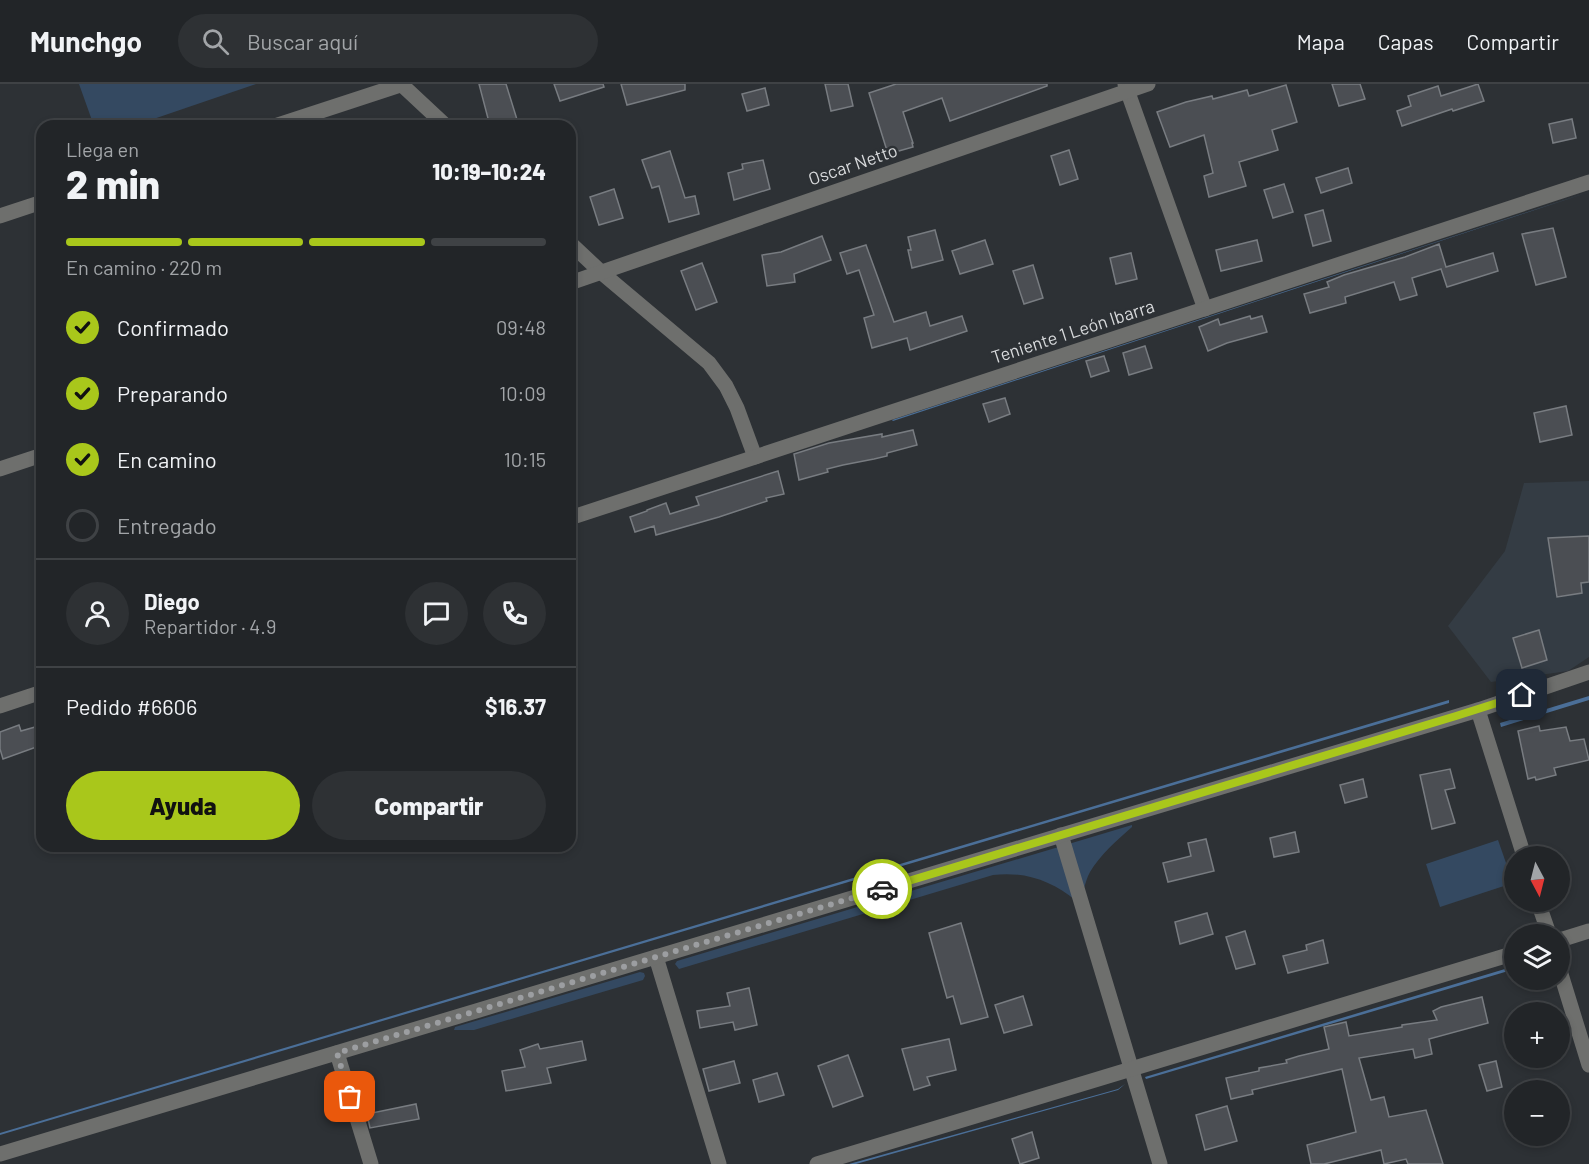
<!DOCTYPE html>
<html lang="es">
<meta charset="utf-8">
<style>
:root{--surface:#222528;--page:#2e3134;--text:#f1f3f6;--muted:#a2a5a8;--line:#3f4245;--accent:#a9c71b}
body{margin:0;font-family:Barlow,sans-serif;background:var(--page);color:var(--text);height:100vh;display:flex;flex-direction:column;font-size:22px;white-space:nowrap}
*{box-sizing:border-box;margin:0}
p{font-size:20px;color:var(--muted)}
.icon{flex:none;width:33px;height:33px;fill:none;stroke:currentColor;stroke-width:2;stroke-linecap:round;stroke-linejoin:round}
.map{position:relative;flex:1;overflow:hidden}
.sheet{position:absolute;left:36px;top:36px;width:540px;height:732px;display:flex;flex-direction:column;background:var(--surface);border-radius:18px;box-shadow:0 3px 9px #0003,0 0 0 2px var(--line)}
.sheet>*{flex:none}
.needle{width:39px;rotate:173deg}
.fabs{position:absolute;left:1504px;top:762px;display:grid;gap:12px}
.fabs a{display:grid;place-items:center;width:66px;height:66px;border-radius:50%;background:var(--surface);box-shadow:0 3px 9px #0003,0 0 0 2px var(--line);font-size:30px}
.pin{position:absolute;display:grid;place-items:center;width:51px;height:51px;color:#fff;margin:-26px;border-radius:12px;box-shadow:0 3px 9px #0006}
.courier{position:absolute;display:grid;place-items:center;width:60px;height:60px;margin:-30px;border:4px solid #a9c71b;border-radius:50%;background:#fff;color:#222;box-shadow:0 2px 8px #0007}
.overview em{font-style:normal;font-weight:800}
.overview div{display:flex;flex-direction:column-reverse}
.overview{display:flex;align-items:center;justify-content:space-between;height:102px;padding:0 30px}
h1{font-size:39px;font-weight:800;line-height:45px}
.bar{display:grid;grid-template-columns:repeat(4,1fr);gap:9px 6px;align-content:center;height:72px;padding:0 30px}
.bar i{height:8px;border-radius:4px;background:var(--line)}
.bar .selected{background:var(--accent)}
.bar p{grid-column:span 4}
.line{display:flex;align-items:center;gap:15px;padding:0 30px;border-top:2px solid var(--line)}
.line div{flex:1}
.round{display:grid;place-items:center;flex:none;width:63px;height:63px;border-radius:32px;background:var(--page)}
ol{padding:0 30px;list-style:none}
li{display:flex;align-items:center;gap:18px;height:66px}
li p{margin-inline-start:auto}
li .icon{padding:6px;border-radius:50%;background:var(--accent);color:#111;stroke-width:4}
li:last-child{color:var(--muted)}
li i{width:33px;height:33px;border:3px solid var(--line);border-radius:50%}
.button{display:flex;gap:12px;margin-top:auto;padding:12px 30px}
.button a{flex:1;height:69px;border-radius:36px;background:var(--accent);color:#111;font-size:24px;font-weight:800;line-height:69px;text-align:center}
.button a+a{background:var(--page);color:var(--text)}
header{display:flex;align-items:center;gap:36px;box-sizing:border-box;height:84px;padding:0 30px;background:var(--surface);border-bottom:2px solid var(--line)}
header strong{font-size:28px}
nav{display:flex;gap:33px;margin-inline-start:auto;font-size:21px}
.search{width:420px;height:54px;background:var(--page);display:flex;align-items:center;gap:15px;box-sizing:border-box;padding:0 21px;border-radius:33px;color:var(--muted);font-size:22px}
.map>svg:first-child{display:block}
.built{fill:#343c44}
.green{fill:#344961}
.water{fill:#4b6f98}
.building{fill:#4b4e53;stroke:#787c81;stroke-width:1.5}
.lines{fill:none;stroke-linecap:round;stroke-linejoin:round}
.minor{stroke:#6e6f6d;stroke-width:15}
.done{stroke:#9c9ea1;stroke-width:6;stroke-dasharray:0 10.8}
.route{stroke:#a9c71b;stroke-width:8}
.labels{text-anchor:middle;stroke-width:5;stroke-linejoin:round;paint-order:stroke}
.street-label{font-size:18px;fill:#d7d9db;stroke:#2d3135}
</style>
<header>
<strong>Munchgo</strong>
<div class="search"><svg class="icon" aria-label="search" viewBox="0 0 24 24"><circle cx="10" cy="10" r="6"/><path d="M15 15l6 6"/></svg>Buscar aquí</div>
<nav><a>Mapa</a><a>Capas</a><a>Compartir</a></nav>
</header>
<div class="map">
<svg width="1589" height="1080" viewBox="0 0 1589 1080">
<rect width="100%" height="100%" fill="#2d3135"/>
<polygon class="built" points="1589,397 1589,573 1568,587 1491,598 1448,542 1505,467 1524,399"/>
<g class="green">
<polygon points="79,0 256,0 133,42 94,42"/>
<path d="M 1132,741 L 1132,743 C 1117,756 1100,771 1090,788 C 1084,799 1085,809 1076,817 C 1053,797 1024,787 993,791 L 679,885 L 675,880 L 677,877 Z"/>
<polygon points="1498,756 1513,799 1440,823 1426,780"/>
<polygon points="640,888 644,889 645,892 643,896 474,946 454,946 455,943"/>
</g>
<g class="water">
<polygon points="1589,108 893,337 892,336"/>
<polygon points="1589,612 1589,616 1501,643 1500,639"/>
<polygon points="1449,616 1449,619 0,1051 0,1049"/>
<polygon points="1515,882 1515,885 1146,995 1145,993"/>
<polygon points="1125,1000 1118,1006 856,1080 849,1080 1118,1005"/>
</g>
<g class="building">
<polygon points="479,0 506,0 519,42 490,42"/>
<polygon points="554,0 603,0 604,3 560,17"/>
<polygon points="621,0 685,0 685,6 627,21"/>
<polygon points="825,0 848,0 853,22 831,27"/>
<polygon points="896,0 1047,0 1047,2 950,37 942,14 903,28 913,59 912,59 913,63 888,70 869,9"/>
<polygon points="1332,0 1360,0 1365,15 1339,22"/>
<polygon points="1478,0 1484,17 1453,27 1452,25 1402,42 1397,27 1411,22 1408,12 1438,2 1441,12"/>
<polygon points="1286,1 1297,38 1272,46 1278,66 1239,78 1246,102 1209,113 1204,92 1213,89 1204,51 1170,63 1157,28 1186,18 1212,12 1213,15 1247,6 1249,12"/>
<polygon points="765,4 769,21 747,27 742,10"/>
<polygon points="1572,35 1576,54 1553,59 1549,40"/>
<polygon points="1069,66 1078,95 1060,101 1051,72"/>
<polygon points="670,67 685,114 695,112 699,130 669,138 659,102 652,104 642,76"/>
<polygon points="763,76 770,105 734,116 728,89 743,85 742,80"/>
<polygon points="1348,84 1352,99 1321,109 1316,94"/>
<polygon points="1284,100 1293,128 1273,134 1264,106"/>
<polygon points="614,105 623,134 599,141 590,113"/>
<polygon points="1323,126 1331,157 1313,162 1305,131"/>
<polygon points="1553,144 1566,193 1536,201 1522,150"/>
<polygon points="935,146 943,176 912,184 908,166 911,166 908,153"/>
<polygon points="822,152 831,176 794,190 795,198 767,202 762,171 781,168"/>
<polygon points="985,156 993,180 960,190 952,167"/>
<polygon points="1257,156 1262,177 1221,187 1216,166"/>
<polygon points="1439,160 1446,183 1493,169 1498,187 1447,203 1441,185 1412,194 1417,211 1400,216 1394,198 1345,213 1346,219 1310,229 1304,210 1329,203 1327,198 1344,191 1405,173"/>
<polygon points="866,161 894,238 926,228 930,242 962,232 967,247 910,266 907,254 872,264 864,234 874,231 859,186 847,190 840,169"/>
<polygon points="1131,169 1137,195 1116,200 1110,174"/>
<polygon points="702,179 717,218 696,226 681,187"/>
<polygon points="1033,181 1043,214 1024,220 1013,187"/>
<polygon points="1250,232 1251,235 1262,232 1267,248 1227,259 1208,267 1199,243 1218,235 1220,241"/>
<polygon points="1145,262 1152,284 1129,291 1123,269"/>
<polygon points="1104,272 1109,287 1091,293 1086,277"/>
<polygon points="1005,314 1010,330 989,338 983,320"/>
<polygon points="1566,322 1572,351 1540,358 1534,329"/>
<polygon points="913,346 917,361 887,369 887,372 874,375 843,381 827,385 828,388 799,396 794,370 829,359 882,350 882,353"/>
<polygon points="778,387 784,410 766,414 767,417 719,433 656,451 654,442 635,448 630,433 647,427 647,426 666,419 670,430 699,421 696,413"/>
<polygon points="1589,452 1589,498 1581,499 1582,509 1557,513 1548,454"/>
<polygon points="1539,546 1547,576 1522,584 1513,554"/>
<polygon points="19,641 21,647 42,641 42,661 3,675 0,665 0,648"/>
<polygon points="1539,642 1540,647 1566,643 1570,657 1584,655 1589,676 1554,684 1556,691 1536,696 1535,693 1528,695 1518,647"/>
<polygon points="1450,685 1455,704 1445,706 1455,739 1432,745 1420,691"/>
<polygon points="1363,695 1367,713 1345,719 1340,701"/>
<polygon points="1295,748 1299,768 1274,773 1270,754"/>
<polygon points="1206,755 1214,787 1168,798 1163,779 1191,772 1188,759"/>
<polygon points="1207,829 1213,850 1180,860 1175,838"/>
<polygon points="961,839 988,933 961,940 953,912 947,914 929,849"/>
<polygon points="1245,847 1255,880 1236,885 1226,853"/>
<polygon points="1323,856 1328,879 1288,889 1283,872 1307,866 1306,861"/>
<polygon points="749,904 757,941 735,946 733,938 700,944 697,927 730,922 727,909"/>
<polygon points="1023,912 1032,941 1004,949 995,921"/>
<polygon points="1482,913 1488,939 1429,955 1432,970 1415,974 1413,965 1359,974 1371,1016 1384,1013 1389,1033 1426,1026 1443,1080 1408,1080 1406,1075 1384,1080 1381,1066 1324,1080 1311,1080 1307,1061 1356,1048 1342,985 1252,1006 1253,1010 1231,1015 1226,994 1259,987 1259,984 1287,979 1286,976 1299,972 1329,965 1324,943 1346,938 1349,952 1402,943 1402,941 1437,936 1433,927 1441,923"/>
<polygon points="949,955 956,986 927,993 930,1001 914,1006 902,965"/>
<polygon points="582,957 586,976 547,984 551,999 506,1007 502,987 525,983 520,966 538,960 540,965"/>
<polygon points="848,971 863,1012 833,1023 818,982"/>
<polygon points="734,977 740,999 709,1007 703,985"/>
<polygon points="1496,977 1502,1003 1487,1007 1479,981"/>
<polygon points="777,989 784,1011 759,1018 753,996"/>
<polygon points="416,1020 419,1035 370,1044 367,1030"/>
<polygon points="1227,1022 1237,1057 1205,1066 1196,1031"/>
<polygon points="1032,1048 1039,1074 1020,1080 1012,1055"/>
</g>
<g class="lines">
<g class="minor">
<polyline points="401,0 446,42"/>
<polyline points="1125,0 1205,225"/>
<polyline points="275,42 403,0"/>
<polyline points="0,132 42,118"/>
<polyline points="570,159 602,189 709,279 726,302 737,324 755,373"/>
<polyline points="570,199 1148,0"/>
<polyline points="0,385 42,371"/>
<polyline points="570,434 1589,98"/>
<polyline points="0,622 42,608"/>
<polyline points="1478,626 1524,772"/>
<polyline points="1061,751 1160,1080"/>
<polyline points="1538,818 1549,850"/>
<polyline points="1560,856 1589,847"/>
<polyline points="656,873 719,1080"/>
<polyline points="1560,887 1589,981"/>
<polyline points="337,969 371,1080"/>
<polyline points="0,1070 1478,626 1589,588"/>
<polyline points="817,1080 1515,869"/>
</g>
</g>
<g class="lines">
<polyline class="done" points="350,1013 337,969 882,805"/>
<polyline class="route" points="882,805 1456,632 1522,611"/>
</g>
<g class="labels">
<g class="street-label">
<text transform="translate(853 81) rotate(-19)" y="6">Oscar Netto</text>
<text transform="translate(1073 248) rotate(-18)" y="6">Teniente 1 León Ibarra</text>
</g>
</g>
</svg>
<div class="fabs">
<a><svg class="needle" viewBox="-14 -14 28 28"><path d="M0-13l5 13h-10z" fill="#e53935"/><path d="M0 13l5-13h-10z" fill="#a2a5a8"/></svg></a>
<a><svg class="icon" aria-label="layers" viewBox="0 0 24 24"><path d="M12 4l9 5-9 5-9-5zM3 14l9 5 9-5"/></svg></a>
<a>+</a>
<a>−</a>
</div>
<div class="pin" style="left:350px;top:1013px;background:#ea580c"><svg class="icon" aria-label="bag" viewBox="0 0 24 24"><path d="M5 8h14l-1 12H6zM9 8a3 3 0 0 1 6 0"/></svg></div>
<div class="pin" style="left:1522px;top:611px;background:#1f2937"><svg class="icon" aria-label="home" viewBox="0 0 24 24"><path d="M3 11l9-7 9 7M6 9v11h12V9"/></svg></div>
<div class="courier" style="left:882px;top:805px"><svg class="icon" aria-label="car" viewBox="0 0 24 24"><path d="M5 17H2v-5l4-1 3-4h7l3 4 3 1v5h-3M9 17h6M6 11h13"/><circle cx="7" cy="17" r="2"/><circle cx="17" cy="17" r="2"/></svg></div>
<section class="sheet">
<div class="overview"><div><h1>2 min</h1><p>Llega en</p></div><em>10:19–10:24</em></div>
<div class="bar"><i class="selected"></i><i class="selected"></i><i class="selected"></i><i></i><p>En camino · 220 m</p></div>
<ol>
<li><svg class="icon" aria-label="check" viewBox="0 0 24 24"><path d="M5 12l5 5 9-10"/></svg>Confirmado<p>09:48</p></li>
<li><svg class="icon" aria-label="check" viewBox="0 0 24 24"><path d="M5 12l5 5 9-10"/></svg>Preparando<p>10:09</p></li>
<li><svg class="icon" aria-label="check" viewBox="0 0 24 24"><path d="M5 12l5 5 9-10"/></svg>En camino<p>10:15</p></li>
<li><i></i>Entregado</li>
</ol>
<div class="line" style="height:108px"><a class="round"><svg class="icon" aria-label="person" viewBox="0 0 24 24"><circle cx="12" cy="8" r="4"/><path d="M4 21q1-7 8-7t8 7"/></svg></a><div><b>Diego</b><p>Repartidor · 4.9</p></div><a class="round"><svg class="icon" aria-label="chat" viewBox="0 0 24 24"><path d="M4 5h16v11H9l-5 4z"/></svg></a><a class="round"><svg class="icon" aria-label="phone" viewBox="0 0 24 24"><path d="M5 4h4l2 5-3 2q2 4 5 5l2-3 5 2v4C11 20 4 13 5 4z"/></svg></a></div>
<div class="line" style="height:78px"><div>Pedido #6606</div><b>$16.37</b></div>
<div class="button"><a>Ayuda</a><a>Compartir</a></div>
</section>
</div>
